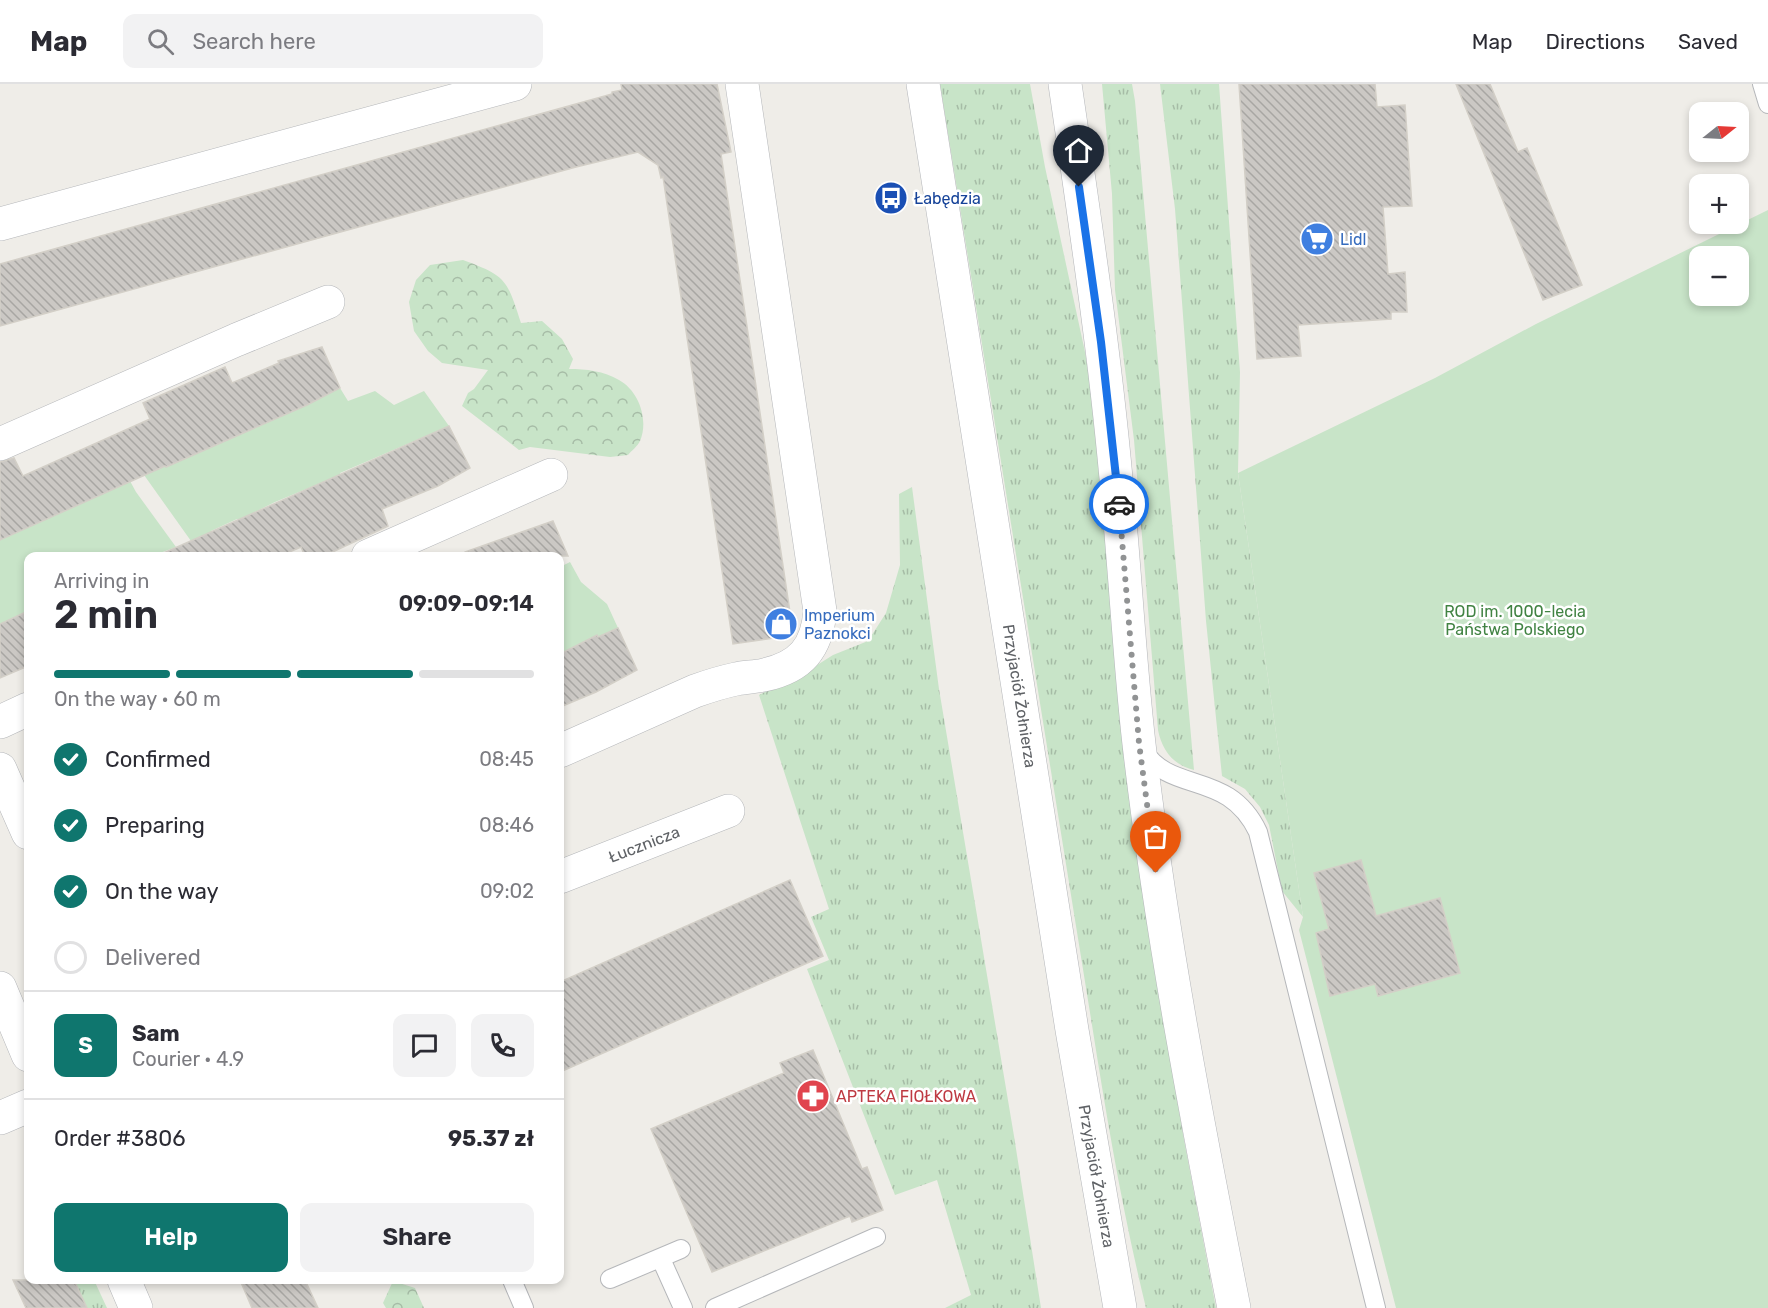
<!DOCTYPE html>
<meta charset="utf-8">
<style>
:root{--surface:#fff;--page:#f2f2f3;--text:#2b2b33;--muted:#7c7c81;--line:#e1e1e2;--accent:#0f766e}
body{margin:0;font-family:Rubik,sans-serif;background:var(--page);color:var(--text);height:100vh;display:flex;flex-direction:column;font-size:22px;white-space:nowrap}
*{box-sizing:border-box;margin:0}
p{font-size:20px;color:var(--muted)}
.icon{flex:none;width:33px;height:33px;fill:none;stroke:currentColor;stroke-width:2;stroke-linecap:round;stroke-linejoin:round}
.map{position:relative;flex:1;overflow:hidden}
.side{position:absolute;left:24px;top:468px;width:540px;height:732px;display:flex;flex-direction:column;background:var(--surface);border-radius:12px;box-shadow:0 3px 9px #0003}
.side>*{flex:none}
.needle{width:39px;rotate:72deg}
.tools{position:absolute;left:1689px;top:18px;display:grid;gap:12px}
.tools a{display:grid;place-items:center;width:60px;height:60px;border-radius:12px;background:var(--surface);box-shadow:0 3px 9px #0003;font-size:30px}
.pin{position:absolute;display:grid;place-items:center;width:51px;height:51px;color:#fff;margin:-62px -26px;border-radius:50% 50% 50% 0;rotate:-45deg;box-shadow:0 0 6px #0007}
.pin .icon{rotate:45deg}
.courier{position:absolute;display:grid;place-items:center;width:60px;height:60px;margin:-30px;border:4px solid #1a73e8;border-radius:50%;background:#fff;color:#222;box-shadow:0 2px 8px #0007}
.overview em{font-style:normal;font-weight:600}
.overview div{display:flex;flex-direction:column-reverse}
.overview{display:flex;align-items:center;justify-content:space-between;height:102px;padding:0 30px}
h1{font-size:39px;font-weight:600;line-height:45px}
.bar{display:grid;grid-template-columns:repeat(4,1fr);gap:9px 6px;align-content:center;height:72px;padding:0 30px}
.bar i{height:8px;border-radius:4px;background:var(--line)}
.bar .selected{background:var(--accent)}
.bar p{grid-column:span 4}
.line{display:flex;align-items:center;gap:15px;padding:0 30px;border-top:2px solid var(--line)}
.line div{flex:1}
.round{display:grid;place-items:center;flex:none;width:63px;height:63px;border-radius:12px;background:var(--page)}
ol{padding:0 30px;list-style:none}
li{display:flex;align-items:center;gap:18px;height:66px}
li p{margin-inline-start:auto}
li .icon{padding:6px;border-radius:50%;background:var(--accent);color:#fff;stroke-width:4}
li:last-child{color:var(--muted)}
li i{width:33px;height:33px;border:3px solid var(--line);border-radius:50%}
.cta{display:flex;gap:12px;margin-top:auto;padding:12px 30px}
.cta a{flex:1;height:69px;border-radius:12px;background:var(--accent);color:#fff;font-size:24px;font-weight:600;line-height:69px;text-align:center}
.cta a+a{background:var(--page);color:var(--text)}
header{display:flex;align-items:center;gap:36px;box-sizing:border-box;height:84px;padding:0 30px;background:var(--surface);border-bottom:2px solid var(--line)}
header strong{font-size:28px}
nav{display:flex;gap:33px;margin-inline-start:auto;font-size:21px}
.search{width:420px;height:54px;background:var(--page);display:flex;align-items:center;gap:15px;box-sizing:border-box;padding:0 21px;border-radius:12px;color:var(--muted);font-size:22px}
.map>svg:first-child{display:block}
.grass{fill:url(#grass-tufts)}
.park{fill:url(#park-crowns)}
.garden{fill:#c8e4c8;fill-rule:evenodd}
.building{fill:url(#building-back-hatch);stroke:#d3cfc7;stroke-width:1.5}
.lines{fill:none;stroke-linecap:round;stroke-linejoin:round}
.lane-casing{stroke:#b5b7ba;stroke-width:20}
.street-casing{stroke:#b5b7ba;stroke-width:34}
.secondary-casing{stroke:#b4b6ba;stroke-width:34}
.lane{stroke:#fff;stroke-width:18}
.street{stroke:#fff;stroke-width:33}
.secondary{stroke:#fff;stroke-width:33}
.done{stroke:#919394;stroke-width:6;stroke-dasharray:0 10.8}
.route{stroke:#1a73e8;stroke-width:8}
.labels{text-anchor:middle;stroke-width:5;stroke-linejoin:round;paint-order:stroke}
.transit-label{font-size:16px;fill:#164399;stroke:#fff;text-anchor:start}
.shop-label{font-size:16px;fill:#366cbe;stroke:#fff;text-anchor:start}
.park-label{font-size:16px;fill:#418343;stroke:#fff}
.street-label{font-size:16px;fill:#5f6266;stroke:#fff}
.health-label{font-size:16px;fill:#be3a42;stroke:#fff;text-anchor:start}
</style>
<header>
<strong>Map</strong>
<div class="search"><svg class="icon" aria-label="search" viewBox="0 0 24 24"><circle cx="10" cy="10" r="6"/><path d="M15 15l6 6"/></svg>Search here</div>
<nav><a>Map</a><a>Directions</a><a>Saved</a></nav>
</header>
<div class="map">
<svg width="1768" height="1224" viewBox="0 0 1768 1224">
<defs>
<pattern id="grass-tufts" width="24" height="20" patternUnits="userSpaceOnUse" patternTransform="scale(1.5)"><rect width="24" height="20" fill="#c8e4c8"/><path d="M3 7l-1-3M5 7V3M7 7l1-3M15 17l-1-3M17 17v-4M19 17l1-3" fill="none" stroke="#a6bca6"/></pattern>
<pattern id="park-crowns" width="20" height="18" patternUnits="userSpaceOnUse" patternTransform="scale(1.5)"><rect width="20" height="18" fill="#c8e4c8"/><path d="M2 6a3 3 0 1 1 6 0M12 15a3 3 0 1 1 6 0" fill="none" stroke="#a6bca6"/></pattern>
<pattern id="building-back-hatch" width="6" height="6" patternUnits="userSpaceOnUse" patternTransform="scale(1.5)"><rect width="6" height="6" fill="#cbc8c4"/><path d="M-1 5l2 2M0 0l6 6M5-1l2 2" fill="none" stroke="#a8a6a3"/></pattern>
</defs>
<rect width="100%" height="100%" fill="#efede8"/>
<g class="grass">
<path d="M 940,0 L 1030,0 L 1045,83 L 1085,268 L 1091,305 L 1135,749 L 1148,846 L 1185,1061 L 1216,1224 L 1146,1224 C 1123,1130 1107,1036 1092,941 Z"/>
<path d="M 1102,0 L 1132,0 L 1135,17 L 1194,686 C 1173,681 1162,666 1158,646 L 1134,356 L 1115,206 L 1112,110 Z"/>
<polygon points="1160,0 1219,0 1240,288 1238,389 1303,833 1282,807 1269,741 1260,723 1245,705 1222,692 1206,537 1175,125"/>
<polygon points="912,403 939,605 1014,1052 1041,1224 945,1224 971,1211 937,1096 895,1111 807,885 829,876 811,833 829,825 759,611 803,590 833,571 868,557 886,529 900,481 899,410"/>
<polygon points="74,1196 94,1196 107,1224 86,1224"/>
</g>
<g class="park">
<path d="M 463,176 C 507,192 507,196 521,239 L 542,237 L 562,255 L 573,275 L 569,285 C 586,285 604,287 619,296 C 639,307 649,336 640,357 C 638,362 631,367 628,371 L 610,373 L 530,363 L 519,366 L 462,322 L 468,309 L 474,305 L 488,286 L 442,279 L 428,267 L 414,247 L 409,218 L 416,196 L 430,181 Z"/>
<polygon points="393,1197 415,1204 424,1224 386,1224 383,1219"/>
</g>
<g class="garden">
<path d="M 1768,126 L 1768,1224 L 1396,1224 L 1299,846 L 1303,833 L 1238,389 L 1435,294 L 1536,240 ZM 1700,172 L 1738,172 L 1738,212 L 1700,212 Z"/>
<polygon points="340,304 348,317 375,307 394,321 424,307 449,342 340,389 340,391 275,418 239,436 237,435 211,447 211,448 191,457 144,391 295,326"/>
<polygon points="130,397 136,408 176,463 152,472 28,472 28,527 0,541 0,455"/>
<polygon points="570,478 581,498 607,520 618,544 598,553 597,551 560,570 560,483"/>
</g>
<g class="building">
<polygon points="621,0 717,0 731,68 721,70 791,535 785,536 787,552 733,560 663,93 661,94 658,81 638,68 576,83 0,242 0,180 612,10 612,8 622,6"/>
<polygon points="1239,0 1375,0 1377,23 1405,21 1412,122 1383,123 1388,190 1405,188 1407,228 1391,228 1391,235 1298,241 1301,272 1257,275"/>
<polygon points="1456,0 1490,0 1518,68 1527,64 1582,201 1543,216"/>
<polygon points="322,263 340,304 307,321 166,383 165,382 0,456 0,378 14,374 23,392 150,335 143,319 225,283 232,299 279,279 278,277"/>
<polygon points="449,342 470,384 438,402 382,425 388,442 324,472 305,472 301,463 280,472 157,472"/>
<polygon points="553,437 568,472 465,472 465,468"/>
<polygon points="28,527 28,582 0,594 0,540"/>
<polygon points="618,544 637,586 596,608 560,623 560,570 597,551 598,553"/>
<polygon points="1361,776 1376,832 1440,814 1460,889 1378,912 1375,900 1330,912 1316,849 1329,845 1314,789"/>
<polygon points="790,796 823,872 560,988 560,898"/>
<polygon points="813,966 862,1085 867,1083 883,1126 852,1138 850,1132 712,1188 651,1045 784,989 780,979"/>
<polygon points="13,1196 74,1196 87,1224 26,1224"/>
<polygon points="240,1196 305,1196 318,1224 252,1224"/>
</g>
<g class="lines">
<defs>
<g id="lane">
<polyline points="1762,0 1768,20"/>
<path d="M 1143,666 C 1171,711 1228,685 1258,748 L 1376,1224"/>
<polyline points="661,1175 683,1224"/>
<polyline points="610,1195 681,1165"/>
<polyline points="512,1196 524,1224"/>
<polyline points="715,1224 876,1153"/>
</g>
<g id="street">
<polyline points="0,140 515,0"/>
<polyline points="0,360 236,256 328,218"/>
<polyline points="368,472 551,391"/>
<polyline points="0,638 28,625"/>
<path d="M 560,667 L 695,607 C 709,602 722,598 736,595 C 745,593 755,593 764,591 C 801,583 817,564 820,527 L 742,0"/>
<polyline points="0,685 28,749"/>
<polyline points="560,793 728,727"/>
<polyline points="0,904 28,971"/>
<polyline points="0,1034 28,1022"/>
<polyline points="124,1196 136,1224"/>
</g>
<g id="secondary">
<polyline points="923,0 1072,946 1120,1224"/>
<path d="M 1065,0 C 1084,131 1104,262 1116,394 C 1125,483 1129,572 1139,660 C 1161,850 1197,1037 1234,1224"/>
</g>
</defs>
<use href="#lane" class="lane-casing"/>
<use href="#street" class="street-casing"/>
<use href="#secondary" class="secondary-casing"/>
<use href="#lane" class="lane"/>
<use href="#street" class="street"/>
<use href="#secondary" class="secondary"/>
</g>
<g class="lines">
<polyline class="done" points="1119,420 1139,659 1156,789"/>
<polyline class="route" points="1079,103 1101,258 1119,420"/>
</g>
<defs>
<symbol id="bus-disc" viewBox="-11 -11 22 22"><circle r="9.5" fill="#1a4fb4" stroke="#fff"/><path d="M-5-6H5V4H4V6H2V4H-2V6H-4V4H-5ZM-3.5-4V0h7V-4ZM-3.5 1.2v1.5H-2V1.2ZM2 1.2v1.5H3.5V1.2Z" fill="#fff"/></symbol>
<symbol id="supermarket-disc" viewBox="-11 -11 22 22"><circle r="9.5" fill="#3f7fe0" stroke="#fff"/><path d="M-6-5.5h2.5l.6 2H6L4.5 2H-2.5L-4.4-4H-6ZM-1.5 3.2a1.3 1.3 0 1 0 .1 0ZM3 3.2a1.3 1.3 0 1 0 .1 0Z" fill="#fff"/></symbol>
<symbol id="shop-disc" viewBox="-11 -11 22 22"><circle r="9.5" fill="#3f7fe0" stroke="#fff"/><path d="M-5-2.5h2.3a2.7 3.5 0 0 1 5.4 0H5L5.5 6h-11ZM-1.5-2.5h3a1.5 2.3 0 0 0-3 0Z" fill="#fff"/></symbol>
<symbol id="pharmacy-disc" viewBox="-11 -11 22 22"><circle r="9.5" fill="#e0444e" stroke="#fff"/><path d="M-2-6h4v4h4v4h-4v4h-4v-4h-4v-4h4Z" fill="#fff"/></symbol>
</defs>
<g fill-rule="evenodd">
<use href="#bus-disc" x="872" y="95" width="38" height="38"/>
<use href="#supermarket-disc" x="1298" y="136" width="38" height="38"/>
<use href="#shop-disc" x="762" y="521" width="38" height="38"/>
<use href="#pharmacy-disc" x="794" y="993" width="38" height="38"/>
</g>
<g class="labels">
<g class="transit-label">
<text x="914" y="120">Łabędzia</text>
</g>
<g class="shop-label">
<text x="1340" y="161">Lidl</text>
<text x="804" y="537">Imperium<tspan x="804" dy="18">Paznokci</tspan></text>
</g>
<g class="park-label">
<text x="1515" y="533">ROD im. 1000-lecia<tspan x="1515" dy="18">Państwa Polskiego</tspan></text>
</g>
<g class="street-label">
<text transform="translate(1020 612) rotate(81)" y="6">Przyjaciół Żołnierza</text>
<text transform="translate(644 760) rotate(-21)" y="6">Łucznicza</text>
<text transform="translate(1097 1092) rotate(80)" y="6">Przyjaciół Żołnierza</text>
</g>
<g class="health-label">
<text x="836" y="1018">APTEKA FIOŁKOWA</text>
</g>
</g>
</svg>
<div class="tools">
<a><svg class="needle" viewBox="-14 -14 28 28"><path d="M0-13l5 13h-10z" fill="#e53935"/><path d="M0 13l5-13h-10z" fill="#7c7c81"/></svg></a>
<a>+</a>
<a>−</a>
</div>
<div class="pin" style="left:1156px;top:789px;background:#ea580c"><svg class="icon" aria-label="bag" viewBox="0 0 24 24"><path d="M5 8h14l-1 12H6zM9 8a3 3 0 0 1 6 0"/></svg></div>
<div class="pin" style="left:1079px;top:103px;background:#1f2937"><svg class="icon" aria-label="home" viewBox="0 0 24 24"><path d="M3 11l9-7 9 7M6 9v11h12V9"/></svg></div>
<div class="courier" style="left:1119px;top:420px"><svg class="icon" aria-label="car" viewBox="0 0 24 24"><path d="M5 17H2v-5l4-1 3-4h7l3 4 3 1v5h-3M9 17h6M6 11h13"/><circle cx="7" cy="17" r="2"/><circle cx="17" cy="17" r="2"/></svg></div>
<section class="side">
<div class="overview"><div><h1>2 min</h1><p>Arriving in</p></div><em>09:09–09:14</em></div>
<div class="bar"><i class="selected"></i><i class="selected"></i><i class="selected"></i><i></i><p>On the way · 60 m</p></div>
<ol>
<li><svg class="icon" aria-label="check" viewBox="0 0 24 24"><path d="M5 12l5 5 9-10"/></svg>Confirmed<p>08:45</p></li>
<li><svg class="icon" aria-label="check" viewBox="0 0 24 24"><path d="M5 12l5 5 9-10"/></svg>Preparing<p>08:46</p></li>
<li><svg class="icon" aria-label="check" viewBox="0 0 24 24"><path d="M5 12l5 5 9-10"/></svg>On the way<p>09:02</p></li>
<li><i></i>Delivered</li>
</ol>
<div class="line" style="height:108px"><b class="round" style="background:var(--accent);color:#fff">S</b><div><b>Sam</b><p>Courier · 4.9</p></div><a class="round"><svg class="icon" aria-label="chat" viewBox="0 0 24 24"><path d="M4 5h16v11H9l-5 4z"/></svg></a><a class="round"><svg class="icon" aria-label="phone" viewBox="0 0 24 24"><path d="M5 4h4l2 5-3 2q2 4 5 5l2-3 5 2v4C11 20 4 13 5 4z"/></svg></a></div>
<div class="line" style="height:78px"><div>Order #3806</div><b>95.37 zł</b></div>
<div class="cta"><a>Help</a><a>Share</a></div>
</section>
</div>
